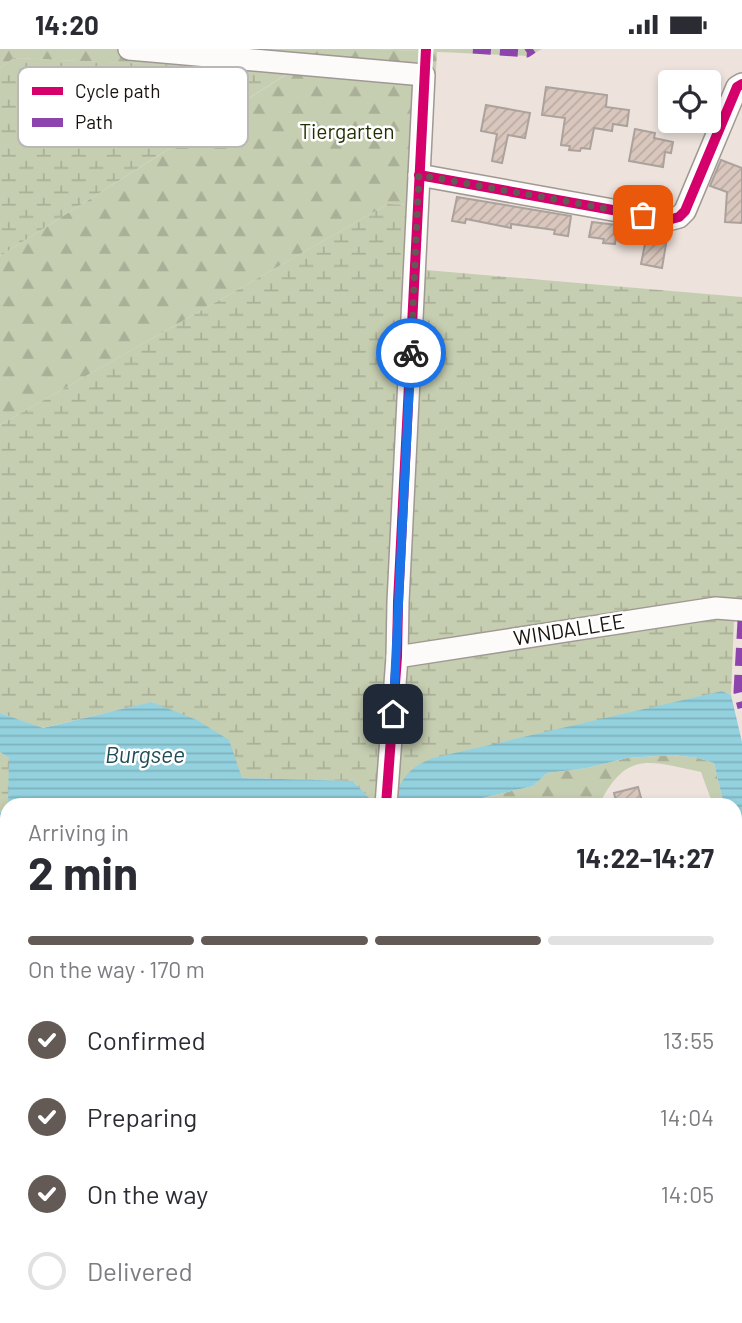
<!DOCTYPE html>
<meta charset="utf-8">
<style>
:root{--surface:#fff;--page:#f2f2f3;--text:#2b2b33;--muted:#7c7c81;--line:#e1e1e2;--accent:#635a55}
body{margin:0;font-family:Barlow,sans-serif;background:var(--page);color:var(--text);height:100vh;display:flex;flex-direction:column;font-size:26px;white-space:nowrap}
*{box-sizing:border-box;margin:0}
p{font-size:23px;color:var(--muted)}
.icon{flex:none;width:38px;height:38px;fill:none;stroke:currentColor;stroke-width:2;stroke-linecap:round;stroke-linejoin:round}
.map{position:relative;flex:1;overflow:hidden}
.details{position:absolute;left:0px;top:749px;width:742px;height:525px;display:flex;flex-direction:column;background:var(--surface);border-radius:21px 21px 0 0;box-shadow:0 4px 10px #0003}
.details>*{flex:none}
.fabs{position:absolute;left:658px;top:21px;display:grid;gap:14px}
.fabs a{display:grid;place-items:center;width:63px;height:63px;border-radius:7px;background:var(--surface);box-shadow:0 4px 10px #0003;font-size:35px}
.pin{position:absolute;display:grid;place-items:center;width:60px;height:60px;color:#fff;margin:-30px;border-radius:14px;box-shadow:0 4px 10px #0006}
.courier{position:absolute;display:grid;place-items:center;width:70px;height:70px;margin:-35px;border:5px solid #1a73e8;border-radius:50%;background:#fff;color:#222;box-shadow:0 2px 9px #0007}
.head em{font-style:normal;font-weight:700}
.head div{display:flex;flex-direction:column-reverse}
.head{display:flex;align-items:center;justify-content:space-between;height:119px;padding:0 28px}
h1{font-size:46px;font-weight:700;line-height:52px}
.bar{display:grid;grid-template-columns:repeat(4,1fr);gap:10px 7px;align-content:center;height:84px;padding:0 28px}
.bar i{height:9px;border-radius:5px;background:var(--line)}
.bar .current{background:var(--accent)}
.bar p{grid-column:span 4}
ol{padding:0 28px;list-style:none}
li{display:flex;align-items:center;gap:21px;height:77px}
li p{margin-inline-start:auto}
li .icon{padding:7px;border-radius:50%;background:var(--accent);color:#fff;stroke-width:4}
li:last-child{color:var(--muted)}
li i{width:38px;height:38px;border:4px solid var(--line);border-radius:50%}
.status{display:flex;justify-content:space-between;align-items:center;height:49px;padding:0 35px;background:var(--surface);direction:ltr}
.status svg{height:19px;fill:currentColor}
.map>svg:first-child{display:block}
.forest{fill:url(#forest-firs)}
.wetland{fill:url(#wetland-marsh)}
.green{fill:#c6ceb1}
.water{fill:url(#water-rules)}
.building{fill:url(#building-hatch);stroke:#aba29d;stroke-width:2}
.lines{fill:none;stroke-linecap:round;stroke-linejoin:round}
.minor-casing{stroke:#a09893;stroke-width:24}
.minor{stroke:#fcfbfa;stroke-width:21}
.quiet{stroke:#8e44ad;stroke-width:9;stroke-dasharray:18 9;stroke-linecap:butt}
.cycleway-casing{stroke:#fff;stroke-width:15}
.cycleway{stroke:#d6006c;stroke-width:10}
.done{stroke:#635a55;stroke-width:7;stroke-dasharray:0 12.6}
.route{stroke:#1a73e8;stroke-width:9}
.labels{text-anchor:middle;stroke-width:5;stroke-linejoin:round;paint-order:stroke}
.park-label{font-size:21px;fill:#1f3001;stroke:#fff}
.street-label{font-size:21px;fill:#18110d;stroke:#fff}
.water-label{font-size:23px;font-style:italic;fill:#224c56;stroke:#fff}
.key{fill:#fff;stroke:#bab8b6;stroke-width:2}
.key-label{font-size:19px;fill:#18110d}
</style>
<div class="status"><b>14:20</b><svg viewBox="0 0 49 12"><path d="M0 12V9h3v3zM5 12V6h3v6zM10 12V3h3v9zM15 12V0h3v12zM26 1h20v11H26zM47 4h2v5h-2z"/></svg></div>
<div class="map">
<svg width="742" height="1274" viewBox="0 0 742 1274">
<defs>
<pattern id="forest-firs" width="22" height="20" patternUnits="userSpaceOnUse" patternTransform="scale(1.75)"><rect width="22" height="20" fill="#c6ceb1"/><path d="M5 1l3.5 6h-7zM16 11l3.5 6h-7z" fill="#a9b097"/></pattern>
<pattern id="wetland-marsh" width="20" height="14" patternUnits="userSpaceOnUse" patternTransform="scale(1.75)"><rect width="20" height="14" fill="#c6ceb1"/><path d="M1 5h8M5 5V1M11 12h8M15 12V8" fill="none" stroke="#a9b097"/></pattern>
<pattern id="water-rules" width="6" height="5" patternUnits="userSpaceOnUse" patternTransform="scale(1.75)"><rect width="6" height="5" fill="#93d1de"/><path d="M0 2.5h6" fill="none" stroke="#7eb2bd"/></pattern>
<pattern id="building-hatch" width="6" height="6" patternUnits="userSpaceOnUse" patternTransform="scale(1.75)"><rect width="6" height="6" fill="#d9c7bd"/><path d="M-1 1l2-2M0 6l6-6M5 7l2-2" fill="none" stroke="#baaaa1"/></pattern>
</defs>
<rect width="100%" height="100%" fill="#ede2dc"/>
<g class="forest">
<polygon points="0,0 375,0 437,3 428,157 388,155 0,376 0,207 292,22 14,9 0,19"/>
<path d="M 673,706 L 698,709 L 714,714 L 724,756 L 713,756 L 701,723 C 649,712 626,701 599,756 L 452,756 L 533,737 L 547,724 L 587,719 L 627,709 Z"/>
<polygon points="735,805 742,836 742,940 735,906"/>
</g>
<g class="wetland">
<polygon points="14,9 293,21 0,207 0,19"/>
<polygon points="388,155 428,157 426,221 742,248 742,564 734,570 731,646 722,642 393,756 376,756 353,732 242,729 152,653 42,679 0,664 0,376"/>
<polygon points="0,703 9,709 9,755 0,763"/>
</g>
<g class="green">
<polygon points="375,0 542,0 529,7"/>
<polygon points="742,941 742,1159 735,1130 735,943"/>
<polygon points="27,1267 207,1267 208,1274 25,1274"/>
<polygon points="429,1267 595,1267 597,1274 429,1274"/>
</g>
<g class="water">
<path d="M 722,642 L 731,646 L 742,693 L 742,836 L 735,805 L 735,756 L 724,756 L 714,714 L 698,709 L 673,706 L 627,709 L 587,719 L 547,724 L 533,737 L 452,756 L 393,756 C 401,730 407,719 433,709 Z"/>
<polygon points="151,653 197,671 229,691 242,729 353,732 376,756 8,756 9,709 0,703 0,664 43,679"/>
<polygon points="7,757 7,1267 27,1267 25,1274 0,1274 0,763"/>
</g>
<g class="building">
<polygon points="546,38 607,46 606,58 629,61 627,77 613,75 612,82 594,79 590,100 581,99 580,102 569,101 570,97 561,96 565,69 542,66"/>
<polygon points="486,56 530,64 525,89 508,86 502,114 492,112 497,85 481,82"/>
<polygon points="635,80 655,84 654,89 673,93 671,104 665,103 663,118 629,112"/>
<polygon points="721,111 742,119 742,174 725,173 727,143 710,137"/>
<polygon points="457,148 571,167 568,187 554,185 555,181 511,175 511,179 466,170 465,174 452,172"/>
<polygon points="592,173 618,176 615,195 603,194 604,190 589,188"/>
<polygon points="647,185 667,189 662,219 641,215"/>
<polygon points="638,738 643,756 617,756 614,744"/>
</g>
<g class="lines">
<defs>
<g id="minor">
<polyline points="129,0 424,26 398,553 397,608 386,756"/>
<polyline points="419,126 668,171 679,168 685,162 737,38 742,35"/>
<polyline points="397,608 716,559 742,561"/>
</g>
</defs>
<use href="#minor" class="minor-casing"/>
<use href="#minor" class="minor"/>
<g class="quiet">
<polyline points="473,0 527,4 533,0"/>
<polyline points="742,572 738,643 742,659"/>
<polyline points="735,1051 742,1050"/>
</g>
<defs>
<g id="cycleway">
<polyline points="419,126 668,171 679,168 685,162 737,38 742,35"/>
<polyline points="386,756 397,608 398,553 426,0"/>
</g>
</defs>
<use href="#cycleway" class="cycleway-casing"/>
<use href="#cycleway" class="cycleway"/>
</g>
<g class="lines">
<polyline class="done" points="411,304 419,126 643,166"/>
<polyline class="route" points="393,665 411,304"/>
</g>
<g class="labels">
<g class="park-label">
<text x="347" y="90">Tiergarten</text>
</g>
<g class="street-label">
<text transform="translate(569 581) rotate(-9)" y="7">WINDALLEE</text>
</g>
<g class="water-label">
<text x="145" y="714">Burgsee</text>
</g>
</g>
<rect x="18" y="18" width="230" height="80" rx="10" class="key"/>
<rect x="32" y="38" width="31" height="8" fill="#d6006c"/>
<rect x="32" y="69" width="31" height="9" fill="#8e44ad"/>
<g class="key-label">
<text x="75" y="49">Cycle path</text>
<text x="75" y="80">Path</text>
</g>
</svg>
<div class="fabs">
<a><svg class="icon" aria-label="locate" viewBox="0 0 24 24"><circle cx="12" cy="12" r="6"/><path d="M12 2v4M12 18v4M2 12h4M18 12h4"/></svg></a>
</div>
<div class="pin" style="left:643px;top:166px;background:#ea580c"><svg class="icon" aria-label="bag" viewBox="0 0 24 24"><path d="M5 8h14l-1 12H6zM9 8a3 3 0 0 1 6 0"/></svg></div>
<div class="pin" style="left:393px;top:665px;background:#1f2937"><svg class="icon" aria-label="home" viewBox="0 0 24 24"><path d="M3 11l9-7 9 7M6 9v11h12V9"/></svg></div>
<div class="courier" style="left:411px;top:304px"><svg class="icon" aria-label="bike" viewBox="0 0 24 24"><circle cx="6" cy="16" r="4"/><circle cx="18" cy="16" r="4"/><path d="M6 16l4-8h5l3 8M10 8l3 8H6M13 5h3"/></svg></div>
<section class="details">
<div class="head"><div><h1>2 min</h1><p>Arriving in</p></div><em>14:22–14:27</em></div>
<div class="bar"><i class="current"></i><i class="current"></i><i class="current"></i><i></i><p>On the way · 170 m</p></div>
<ol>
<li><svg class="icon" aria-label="check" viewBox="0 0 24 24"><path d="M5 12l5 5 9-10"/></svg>Confirmed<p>13:55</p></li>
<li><svg class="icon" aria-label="check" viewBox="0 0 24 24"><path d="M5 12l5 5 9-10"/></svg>Preparing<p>14:04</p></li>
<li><svg class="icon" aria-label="check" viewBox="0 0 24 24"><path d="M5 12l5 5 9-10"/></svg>On the way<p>14:05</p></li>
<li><i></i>Delivered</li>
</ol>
</section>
</div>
